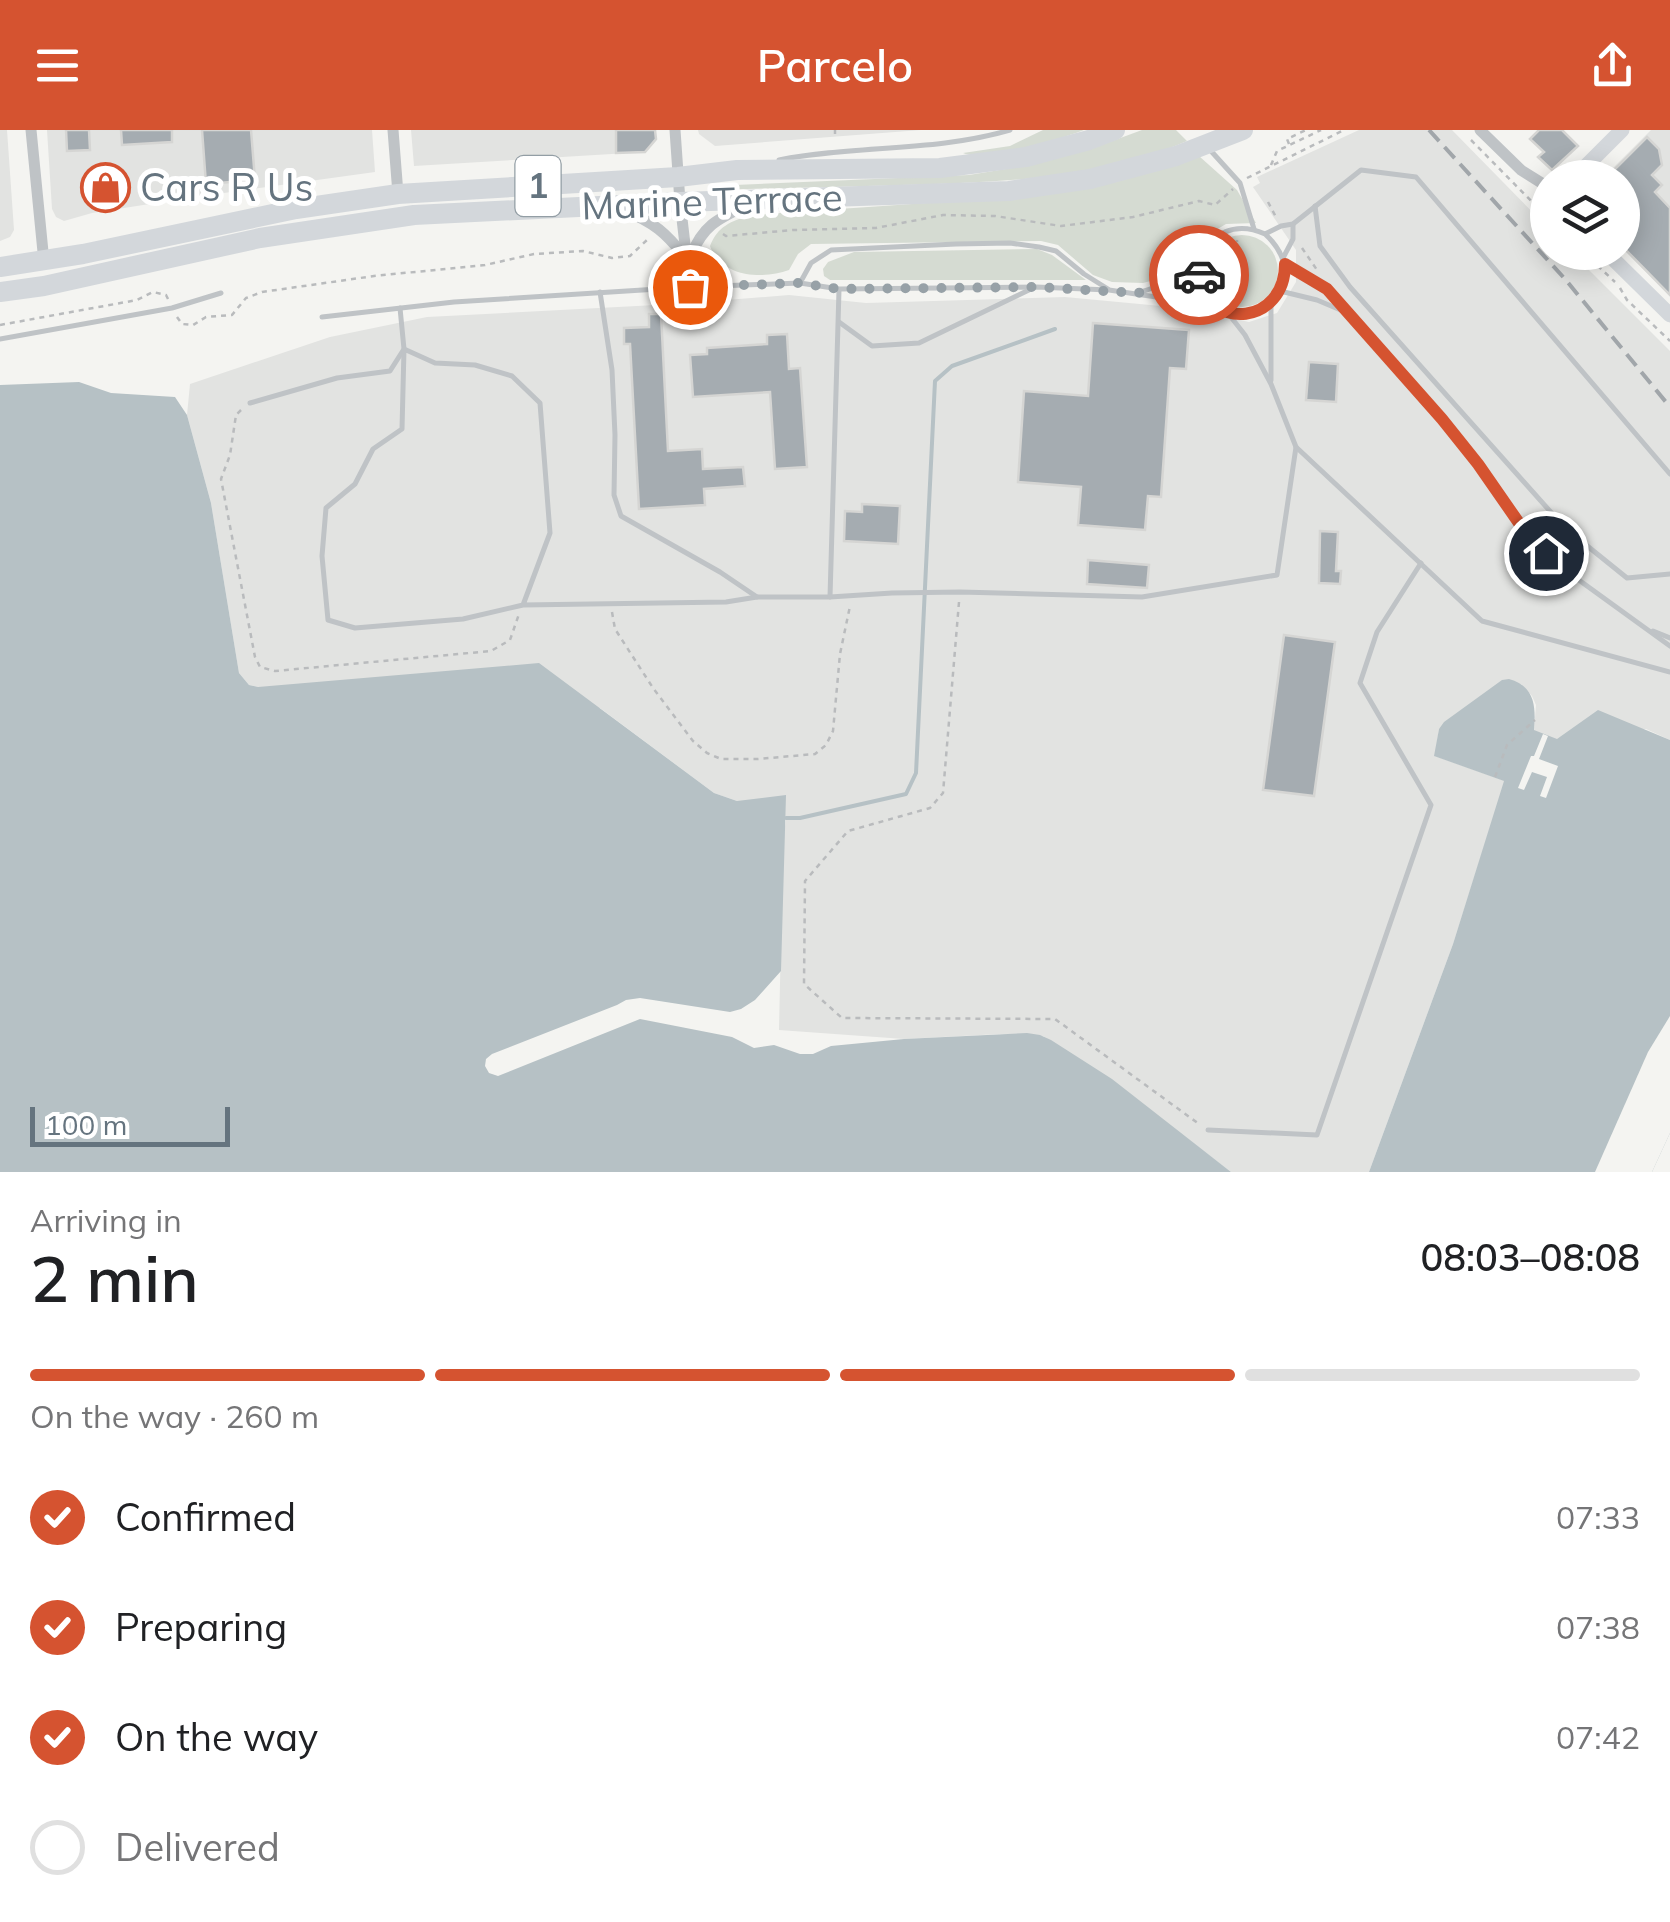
<!DOCTYPE html>
<meta charset="utf-8">
<style>
:root{--surface:#fff;--page:#f6f6f6;--text:#202124;--muted:#757577;--line:#e0e0e0;--accent:#d55330}
body{margin:0;font-family:Mulish,sans-serif;background:var(--page);color:var(--text);height:100vh;display:flex;flex-direction:column;font-size:38px;white-space:nowrap}
*{box-sizing:border-box;margin:0}
p{font-size:32px;color:var(--muted)}
.icon{flex:none;width:55px;height:55px;fill:none;stroke:currentColor;stroke-width:2;stroke-linecap:round;stroke-linejoin:round}
.map{position:relative;height:1042px;overflow:hidden}
.details{display:flex;flex-direction:column;background:var(--surface);flex:1}
.details>*{flex:none}
.tools{position:absolute;left:1530px;top:30px;display:grid;gap:20px}
.tools a{display:grid;place-items:center;width:110px;height:110px;border-radius:50%;background:var(--surface);box-shadow:0 5px 25px #0003;font-size:50px}
.scale{position:absolute;left:30px;bottom:25px;width:200px;box-sizing:border-box;padding-left:10px;border:5px solid #65747f;border-top:0;font-size:28px;line-height:35px;white-space:nowrap;color:#65747f;-webkit-text-stroke:8px #fff;paint-order:stroke}
.pin{position:absolute;display:grid;place-items:center;width:85px;height:85px;color:#fff;margin:-42px;border:5px solid #fff;border-radius:50%;box-shadow:0 2px 10px #0007}
.courier{position:absolute;display:grid;place-items:center;width:100px;height:100px;margin:-50px;border:8px solid #d55330;border-radius:50%;background:#fff;color:#222;box-shadow:0 2px 12px #0007}
.headline em{font-style:normal;font-weight:600}
.headline div{display:flex;flex-direction:column-reverse}
.headline{display:flex;align-items:center;justify-content:space-between;height:170px;padding:0 30px}
h1{font-size:65px;font-weight:600;line-height:75px}
.bar{display:grid;grid-template-columns:repeat(4,1fr);gap:15px 10px;align-content:center;height:120px;padding:0 30px}
.bar i{height:12px;border-radius:8px;background:var(--line)}
.bar .on{background:var(--accent)}
.bar p{grid-column:span 4}
ol{padding:0 30px;list-style:none}
li{display:flex;align-items:center;gap:30px;height:110px}
li p{margin-inline-start:auto}
li .icon{padding:10px;border-radius:50%;background:var(--accent);color:#fff;stroke-width:4}
li:last-child{color:var(--muted)}
li i{width:55px;height:55px;border:5px solid var(--line);border-radius:50%}
header{display:flex;justify-content:space-between;align-items:center;height:130px;padding:0 30px;background:var(--accent);color:#fff;font-size:45px;font-weight:600}
.map>svg:first-child{display:block}
.built{fill:#e2e3e1}
.green{fill:#d5dbd2}
.water{fill:#b6c1c5}
.pier{fill:#f4f4f1}
.lines{fill:none;stroke-linecap:round;stroke-linejoin:round}
.stream{stroke:#b6c1c5;stroke-width:4}
.building{fill:#a5acb1;stroke:#d5d5d3;stroke-width:2.5}
.path{stroke:#b9bbbd;stroke-width:2.5;stroke-dasharray:5 5;stroke-linecap:butt}
.lane{stroke:#bfc3c6;stroke-width:5}
.street{stroke:#bfc3c6;stroke-width:11}
.secondary{stroke:#d3d7db;stroke-width:15}
.highway{stroke:#d3d7db;stroke-width:20}
.rail{stroke:#a1a6aa;stroke-width:4;stroke-dasharray:15 8;stroke-linecap:butt}
.done{stroke:#97a1a7;stroke-width:10;stroke-dasharray:0 18}
.route{stroke:#d55330;stroke-width:12}
.labels{text-anchor:middle;stroke-width:10;stroke-linejoin:round;paint-order:stroke}
.shield{fill:#fff;stroke:#939ea5;stroke-width:2.5}
.shield-label{font-size:35px;font-weight:bold;fill:#65747f}
.poi-label{font-size:38px;fill:#65747f;stroke:#fff;text-anchor:start}
.street-label{font-size:38px;fill:#65747f;stroke:#fff}
</style>
<header><svg class="icon" aria-label="menu" viewBox="0 0 24 24"><path d="M4 6h16M4 12h16M4 18h16"/></svg>Parcelo<svg class="icon" aria-label="share" viewBox="0 0 24 24"><path d="M12 15V3M7 8l5-5 5 5M5 13v7h14v-7"/></svg></header>
<div class="map">
<svg width="1670" height="1042" viewBox="0 0 1670 1042">
<rect width="100%" height="100%" fill="#f4f4f1"/>
<g class="built">
<polygon points="0,0 7,0 14,100 10,107 0,111"/>
<polygon points="47,0 372,0 375,42 188,68 92,83 64,91 56,87 52,79"/>
<polygon points="411,0 655,0 656,9 645,22 414,36"/>
<polygon points="698,0 921,0 715,16 699,4"/>
<polygon points="1359,0 1452,0 1547,97 1548,122 1572,123 1670,221 1670,610 1646,599 1574,598 1558,610 1534,601 1536,575 1532,566 1521,554 1439,599 1435,626 1505,651 1453,814 1369,1042 1231,1042 1172,997 1043,906 1000,904 904,909 779,900 783,716 786,688 714,663 600,578 258,557 249,555 239,543 211,373 187,285 190,254 330,207 427,187 675,174 789,165 866,173 1065,167 1193,179 1249,192 1277,183 1296,152 1296,120 1253,57 1260,53 1257,47"/>
<polygon points="1651,0 1670,0 1670,166 1623,119 1622,48 1603,48"/>
</g>
<g class="green">
<path d="M 1043,0 L 1084,0 C 1061,9 984,32 963,23 L 1010,16 Z"/>
<path d="M 1142,0 L 1176,0 L 1187,11 C 1098,50 998,52 902,55 C 839,57 775,58 712,60 L 711,56 L 969,45 L 1030,35 L 1096,17 Z"/>
<path d="M 1199,26 L 1237,60 L 1256,93 L 1226,94 L 1204,107 L 1191,130 L 1173,145 L 1143,153 L 1112,152 L 1093,145 L 1058,115 L 1041,111 L 811,114 L 798,124 L 789,140 C 762,150 721,147 710,116 C 718,96 730,92 750,85 L 985,69 Z"/>
<circle cx="1242" cy="141" r="36"/>
<polygon points="1037,119 1052,125 1086,150 830,150 824,146 823,139 828,132 854,122"/>
</g>
<g class="water">
<polygon points="79,252 111,263 175,267 187,285 211,373 239,543 249,555 258,557 539,533 714,663 737,671 786,665 781,841 755,870 741,879 730,882 640,868 626,870 617,875 492,924 486,929 485,936 489,943 498,946 640,889 732,907 754,918 774,915 800,924 813,924 831,916 904,909 1027,903 1040,905 1051,910 1112,949 1231,1042 0,1042 0,255"/>
<path d="M 1509,549 C 1535,556 1536,577 1534,600 L 1557,609 L 1598,580 L 1670,610 L 1670,1003 L 1652,1042 L 1369,1042 L 1453,814 L 1504,651 L 1434,626 L 1439,599 L 1444,592 L 1502,550 Z"/>
</g>
<g class="pier">
<polygon points="1543,604 1548,606 1539,629 1558,636 1546,668 1540,666 1547,647 1532,642 1524,660 1518,658 1531,626 1534,626"/>
<polygon points="1670,886 1670,1003 1652,1042 1595,1042 1648,922"/>
</g>
<g class="lines">
<polyline class="stream" points="786,688 800,688 906,664 916,643 935,251 952,236 1055,199"/>
</g>
<g class="building">
<polygon points="66,0 89,0 90,20 67,21"/>
<polygon points="121,0 172,0 172,12 122,15"/>
<polygon points="202,0 251,0 255,50 206,54"/>
<polygon points="616,0 655,0 656,9 645,22 616,23"/>
<polygon points="1539,0 1562,0 1578,16 1552,40 1538,27 1544,22 1530,9"/>
<polygon points="1647,7 1659,19 1662,35 1652,45 1662,55 1655,62 1670,78 1670,165 1622,116 1622,48 1606,48"/>
<polygon points="649,184 661,184 668,321 702,319 703,339 743,337 745,356 704,359 705,375 639,379 630,214 624,214 624,198 649,197"/>
<polygon points="1093,193 1189,200 1186,239 1170,238 1161,367 1148,366 1145,400 1078,395 1081,357 1018,352 1024,261 1088,266"/>
<polygon points="787,204 789,239 800,238 807,337 775,339 770,262 693,267 690,225 707,224 707,218 767,214 767,205"/>
<polygon points="1309,232 1338,234 1336,272 1306,270"/>
<polygon points="862,374 900,376 898,414 844,411 845,381 862,382"/>
<polygon points="1320,401 1338,402 1336,441 1341,441 1340,454 1319,453"/>
<polygon points="1088,430 1149,435 1147,458 1087,454"/>
<polygon points="1284,505 1335,512 1314,666 1263,660"/>
</g>
<g class="lines">
<g class="path">
<polyline points="835,0 835,4"/>
<polyline points="1471,10 1548,88"/>
<polyline points="1289,14 1287,9 1306,0"/>
<polyline points="1271,35 1277,21 1321,0"/>
<polyline points="1247,48 1344,0"/>
<polyline points="1268,72 1277,89"/>
<polyline points="723,104 726,106 793,100 876,98 943,85 995,86 1061,96 1133,87 1199,71 1215,75 1233,59"/>
<polyline points="1302,118 1317,140"/>
<polyline points="1583,122 1615,152"/>
<polyline points="1620,158 1627,170 1670,211"/>
<polyline points="1236,172 1237,110"/>
<polyline points="177,187 182,194 193,195 206,187 232,185 246,168 262,162 374,146 485,135 534,124 583,121 612,128 630,126 648,109"/>
<polyline points="0,195 137,170 153,162 166,165 169,171"/>
<polyline points="241,280 236,285 230,325 221,349 255,527 260,537 275,541 491,521 510,510 519,484"/>
<polyline points="959,472 943,663 930,678 848,701 805,751 804,854 842,888 1055,889 1199,994"/>
<polyline points="612,482 615,499 653,558 693,611 707,623 721,629 758,629 815,624 826,615 833,601 840,524 850,476"/>
<polyline points="1495,647 1507,615 1535,590"/>
</g>
<g class="lane">
<polyline points="1211,21 1240,53 1254,99"/>
<path d="M 779,30 C 855,15 935,22 1010,0"/>
<polyline points="1315,76 1320,116 1350,157 1565,398 1627,448 1670,444"/>
<path d="M 1265,104 C 1288,125 1295,157 1266,176 C 1255,184 1242,186 1229,182 C 1172,164 1203,76 1265,104 L 1281,96 L 1293,94 L 1361,40 L 1416,47 L 1670,344"/>
<polyline points="1283,128 1293,109 1293,94"/>
<polyline points="1285,134 1327,159 1346,182 1443,289 1478,334 1528,406 1565,440 1670,516"/>
<polyline points="800,153 811,133 831,120 956,114 1010,113 1039,117 1056,121 1084,144 1108,159"/>
<polyline points="1280,161 1317,170 1343,181"/>
<polyline points="600,162 612,240 615,305 614,365 621,386 720,442 757,467 830,467 892,463 960,462 1142,467 1277,445 1296,317"/>
<path d="M 1141,162 C 1164,155 1182,145 1200,129"/>
<polyline points="1271,173 1271,250"/>
<polyline points="1227,182 1245,205 1271,254 1296,317 1482,491 1670,542"/>
<polyline points="322,187 454,172 690,157 800,153 839,159 1036,157 1109,160 1217,176"/>
<polyline points="839,192 872,216 919,213 1033,158"/>
<polyline points="0,209 172,178 221,163"/>
<polyline points="250,273 337,248 390,241 404,219 400,178"/>
<polyline points="830,467 839,160"/>
<polyline points="523,475 550,403 540,273 512,246 475,235 435,233 404,219 402,299 373,319 355,354 326,378 322,426 328,490 355,498 463,489 523,475 726,472 757,467"/>
<polyline points="1653,501 1670,508"/>
<polyline points="1208,1000 1317,1005 1431,675 1360,553 1377,502 1421,433"/>
</g>
<g class="street">
<polyline points="31,0 44,132"/>
<polyline points="393,0 398,64"/>
<polyline points="675,0 680,72 690,157"/>
<polyline points="1480,0 1521,40 1548,57"/>
<path d="M 623,80 C 654,92 666,103 686,128"/>
<path d="M 690,128 C 702,96 717,89 747,75"/>
</g>
<g class="secondary">
<polyline points="1574,48 1622,0"/>
<polyline points="1606,122 1670,185"/>
</g>
<g class="highway">
<polyline points="0,137 83,124 296,79 398,64 678,47 737,40 940,38 1026,27 1089,10 1115,0"/>
<polyline points="0,162 44,156 260,108 414,85 680,72 1009,61 1090,49 1176,26 1243,0"/>
</g>
<polyline class="rail" points="1429,0 1565,149 1670,277"/>
</g>
<g class="lines">
<polyline class="done" points="690,157 800,153 839,159 1036,157 1138,163 1165,155 1186,142 1200,129 1199,145"/>
<path class="route" d="M 1199,145 C 1209,203 1285,194 1285,134 L 1327,159 L 1442,289 L 1478,334 L 1528,406 L 1546,423"/>
</g>
<defs>
<symbol id="shop-ring" viewBox="-11 -11 22 22"><circle r="9.5" fill="#fff" stroke="#d55330" stroke-width="1.5"/><path d="M-5-2.5h2.3a2.7 3.5 0 0 1 5.4 0H5L5.5 6h-11ZM-1.5-2.5h3a1.5 2.3 0 0 0-3 0Z" fill="#d55330"/></symbol>
</defs>
<g fill-rule="evenodd">
<use href="#shop-ring" x="78" y="30" width="55" height="55"/>
</g>
<g class="labels">
<rect class="shield" x="515.5" y="26" width="45" height="60" rx="8"/>
<g class="shield-label">
<text x="538" y="68">1</text>
</g>
<g class="poi-label">
<text x="140" y="71">Cars R Us</text>
</g>
<g class="street-label">
<text transform="translate(712 72) rotate(-2)" y="13">Marine Terrace</text>
</g>
</g>
</svg>
<div class="tools">
<a><svg class="icon" aria-label="layers" viewBox="0 0 24 24"><path d="M12 4l9 5-9 5-9-5zM3 14l9 5 9-5"/></svg></a>
</div>
<div class="scale">100 m</div>
<div class="pin" style="left:690px;top:157px;background:#ea580c"><svg class="icon" aria-label="bag" viewBox="0 0 24 24"><path d="M5 8h14l-1 12H6zM9 8a3 3 0 0 1 6 0"/></svg></div>
<div class="pin" style="left:1546px;top:423px;background:#1f2937"><svg class="icon" aria-label="home" viewBox="0 0 24 24"><path d="M3 11l9-7 9 7M6 9v11h12V9"/></svg></div>
<div class="courier" style="left:1199px;top:145px"><svg class="icon" aria-label="car" viewBox="0 0 24 24"><path d="M5 17H2v-5l4-1 3-4h7l3 4 3 1v5h-3M9 17h6M6 11h13"/><circle cx="7" cy="17" r="2"/><circle cx="17" cy="17" r="2"/></svg></div>
</div>
<section class="details">
<div class="headline"><div><h1>2 min</h1><p>Arriving in</p></div><em>08:03–08:08</em></div>
<div class="bar"><i class="on"></i><i class="on"></i><i class="on"></i><i></i><p>On the way · 260 m</p></div>
<ol>
<li><svg class="icon" aria-label="check" viewBox="0 0 24 24"><path d="M5 12l5 5 9-10"/></svg>Confirmed<p>07:33</p></li>
<li><svg class="icon" aria-label="check" viewBox="0 0 24 24"><path d="M5 12l5 5 9-10"/></svg>Preparing<p>07:38</p></li>
<li><svg class="icon" aria-label="check" viewBox="0 0 24 24"><path d="M5 12l5 5 9-10"/></svg>On the way<p>07:42</p></li>
<li><i></i>Delivered</li>
</ol>
</section>
